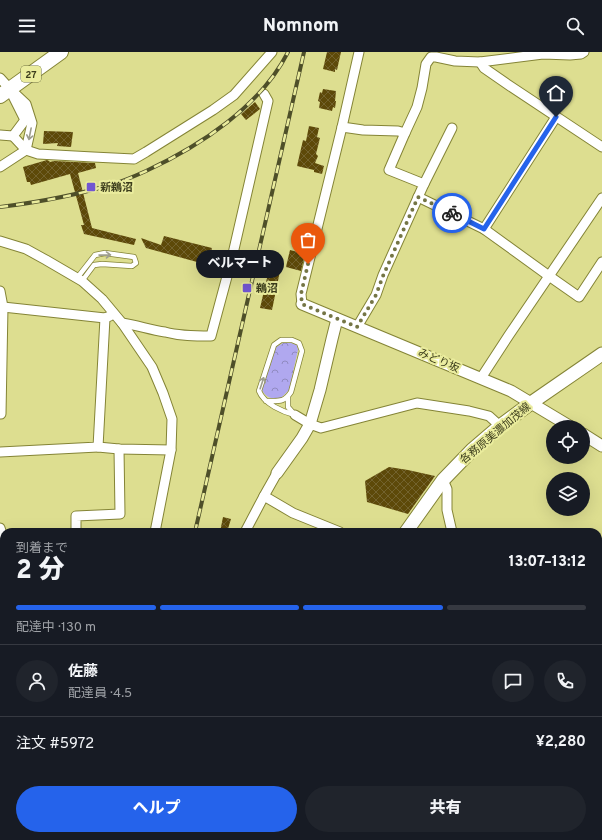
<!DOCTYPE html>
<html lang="ja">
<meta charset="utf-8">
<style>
:root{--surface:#171b24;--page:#20242c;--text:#f1f3f6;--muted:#9ea1a6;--line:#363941;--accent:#2563eb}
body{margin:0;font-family:Overpass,"Noto Sans JP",sans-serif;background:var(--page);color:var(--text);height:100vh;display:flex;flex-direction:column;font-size:15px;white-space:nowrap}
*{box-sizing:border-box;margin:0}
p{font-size:13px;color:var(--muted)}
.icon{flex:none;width:22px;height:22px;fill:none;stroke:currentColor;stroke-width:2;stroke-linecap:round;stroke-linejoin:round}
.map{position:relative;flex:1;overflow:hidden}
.side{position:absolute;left:0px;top:476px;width:602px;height:312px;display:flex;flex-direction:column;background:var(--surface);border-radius:12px 12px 0 0;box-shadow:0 4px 16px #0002}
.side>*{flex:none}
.fabs{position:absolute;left:546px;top:368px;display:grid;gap:8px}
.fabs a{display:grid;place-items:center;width:44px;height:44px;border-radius:50%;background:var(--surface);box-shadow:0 4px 16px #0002;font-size:20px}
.pin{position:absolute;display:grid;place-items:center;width:34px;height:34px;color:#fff;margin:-41px -17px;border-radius:50% 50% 50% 0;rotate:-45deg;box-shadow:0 0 4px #0007}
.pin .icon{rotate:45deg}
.courier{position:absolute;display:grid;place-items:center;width:40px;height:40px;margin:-20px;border:3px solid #2563eb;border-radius:50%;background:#fff;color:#222;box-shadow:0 1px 5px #0007}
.bubble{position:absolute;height:28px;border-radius:14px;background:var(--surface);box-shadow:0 4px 16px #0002;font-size:13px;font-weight:800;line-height:28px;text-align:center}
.headline em{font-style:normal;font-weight:800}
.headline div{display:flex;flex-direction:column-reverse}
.headline{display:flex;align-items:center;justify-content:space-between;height:68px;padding:0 16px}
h1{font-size:26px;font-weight:800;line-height:30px}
.bar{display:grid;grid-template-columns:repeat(4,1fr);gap:6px 4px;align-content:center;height:48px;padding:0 16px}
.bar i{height:5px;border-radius:3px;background:var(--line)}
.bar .selected{background:var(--accent)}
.bar p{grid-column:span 4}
.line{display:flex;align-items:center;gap:10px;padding:0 16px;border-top:1px solid var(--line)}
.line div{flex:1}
.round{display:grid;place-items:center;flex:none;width:42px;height:42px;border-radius:21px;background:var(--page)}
.action{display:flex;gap:8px;margin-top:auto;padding:8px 16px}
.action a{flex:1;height:46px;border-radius:24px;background:var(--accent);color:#fff;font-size:16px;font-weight:800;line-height:46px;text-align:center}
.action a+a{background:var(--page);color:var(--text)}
header{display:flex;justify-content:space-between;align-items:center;height:52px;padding:0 16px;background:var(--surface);font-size:18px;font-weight:800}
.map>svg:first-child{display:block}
.forest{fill:url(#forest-firs)}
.park{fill:url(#park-crowns)}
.building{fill:url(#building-cross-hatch)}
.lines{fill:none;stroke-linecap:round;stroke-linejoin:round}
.service-casing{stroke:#848436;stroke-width:6}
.minor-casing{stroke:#848436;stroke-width:11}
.tertiary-casing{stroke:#848436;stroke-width:13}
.secondary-casing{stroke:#848436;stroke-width:15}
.primary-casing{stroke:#848436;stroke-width:16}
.service{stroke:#fff;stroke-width:4.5}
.minor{stroke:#fff;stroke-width:9}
.tertiary{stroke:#fff;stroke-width:11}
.secondary{stroke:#fff;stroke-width:13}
.primary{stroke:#fff;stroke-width:14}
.rail-casing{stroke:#4e4f29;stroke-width:4}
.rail{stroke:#eaec9d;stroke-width:2.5;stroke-dasharray:8;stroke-linecap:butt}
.oneway{stroke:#9e9e8e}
.done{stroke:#747545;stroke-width:4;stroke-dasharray:0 7.2}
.route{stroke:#2563eb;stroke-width:5}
.poi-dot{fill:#7257d1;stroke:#eaec9d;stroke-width:1.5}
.labels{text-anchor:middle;stroke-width:4;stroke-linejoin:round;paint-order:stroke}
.shield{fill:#eaec9d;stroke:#707243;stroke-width:1}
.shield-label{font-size:10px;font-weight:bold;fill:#3c3d1c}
.poi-label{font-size:11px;font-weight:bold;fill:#3c3d1c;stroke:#eaec9d;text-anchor:start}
.street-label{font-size:11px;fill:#3c3d1c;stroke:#eaec9d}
</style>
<header><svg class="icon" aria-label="menu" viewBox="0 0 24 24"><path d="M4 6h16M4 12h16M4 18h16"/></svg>Nomnom<svg class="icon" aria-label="search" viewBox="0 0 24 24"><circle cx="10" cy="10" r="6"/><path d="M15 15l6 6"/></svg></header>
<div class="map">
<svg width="602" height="788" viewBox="0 0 602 788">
<defs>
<pattern id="forest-firs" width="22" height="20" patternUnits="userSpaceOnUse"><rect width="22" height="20" fill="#9686eb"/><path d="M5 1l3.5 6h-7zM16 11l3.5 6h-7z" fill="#7c6fbe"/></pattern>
<pattern id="park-crowns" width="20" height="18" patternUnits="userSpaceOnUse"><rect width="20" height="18" fill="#b0a8ef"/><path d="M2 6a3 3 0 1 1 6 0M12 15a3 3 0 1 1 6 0" fill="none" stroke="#908ac1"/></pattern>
<pattern id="building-cross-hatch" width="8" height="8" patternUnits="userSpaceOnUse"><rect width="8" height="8" fill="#5d4909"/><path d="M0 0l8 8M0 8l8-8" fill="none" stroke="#72622d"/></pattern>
</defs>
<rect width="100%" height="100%" fill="#ddde90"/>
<polygon class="forest" points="598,699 602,703 602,788 520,788 520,784 598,784"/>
<path class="park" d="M 283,291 L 291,291 L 297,293 L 298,298 L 289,338 L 280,347 C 271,346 267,347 262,338 L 276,295 Z"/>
<g class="building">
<polygon points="327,0 341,0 337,18 335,17 335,20 323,17"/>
<polygon points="323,37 336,39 335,49 336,49 335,56 333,55 332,59 319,56 320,50 318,49 320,40 322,41"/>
<polygon points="255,50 260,57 246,68 241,62"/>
<polygon points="309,74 319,76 317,85 320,86 316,102 318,104 315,111 324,114 322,122 314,120 314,118 297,114 303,88 306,89"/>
<polygon points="44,79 73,80 71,95 57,94 58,91 43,92"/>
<polygon points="47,108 49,109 50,110 54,109 95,111 96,116 78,121 92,176 136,187 134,193 84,182 81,173 84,173 70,122 31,133 30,130 27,130 23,115"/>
<polygon points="164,184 212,196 208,213 146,196 141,186 161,193"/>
<polygon points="290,198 305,202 301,219 286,215"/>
<polygon points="244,213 270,219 271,217 280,219 272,258 260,256 267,226 242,220"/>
<polygon points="389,415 408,418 435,424 408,462 367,450 365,429"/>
<polygon points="223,465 231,467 227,480 220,480"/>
</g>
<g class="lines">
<defs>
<g id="service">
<polyline points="77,226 95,203 105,201 134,205 136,211 132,214 102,212 94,213 82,229"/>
<polyline points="288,345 288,355 295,363"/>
<path d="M 266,349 C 278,349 284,351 291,340 L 302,299 L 299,291 L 292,288 L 281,288 L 274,293 L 259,339 C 264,352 283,360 295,363"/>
</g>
<g id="minor">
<polyline points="480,10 484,16 510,34 602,95"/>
<polyline points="0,26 10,37 26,52 32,71 26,98 0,115"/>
<polyline points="342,75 363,78 398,79 405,81"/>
<polyline points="0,83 13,84 25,68 13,44"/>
<polyline points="13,84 26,98 38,102 93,105 134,107 146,100 213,58 234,43 272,0"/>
<polyline points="424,132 452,76"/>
<polyline points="418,145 484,177 549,224 579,245 602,210"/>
<polyline points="484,177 556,65"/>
<polyline points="0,189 26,197 46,208 82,229 102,247 122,271 152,315 163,341 172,367 171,398 155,480"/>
<polyline points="0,239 3,255 1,362 0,362"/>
<polyline points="302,252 301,242 342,75 359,0"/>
<polyline points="3,255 105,266 110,264"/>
<path d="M 122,271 C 137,273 150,278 165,280 C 180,284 195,284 211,284 L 232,206 L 268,49 L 264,42"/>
<polyline points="357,275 376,243 383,223 424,132 389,118 405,81 417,55 422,36 426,12 431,5 436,5 455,9 480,10 543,2 570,3 581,2 584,0"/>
<polyline points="481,326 509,283 602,146"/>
<polyline points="295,363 310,372 321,376 417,351 469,359 489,364 500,374"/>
<polyline points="98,395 119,397 171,398"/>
<polyline points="0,400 98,395 105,266"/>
<polyline points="443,428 447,437 447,458 452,480"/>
<polyline points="264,444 293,461 340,480"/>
<polyline points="0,476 4,488"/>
<polyline points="76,480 76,464 120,462 119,397"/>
<polyline points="245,480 264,444 277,421"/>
<polyline points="122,784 122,788"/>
<polyline points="300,784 308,788"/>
<polyline points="518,784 518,788"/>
<polyline points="588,784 588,788"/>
<polyline points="270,788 279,784"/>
<polyline points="397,788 402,784"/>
</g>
<g id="tertiary">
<polyline points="302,252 511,339 571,375"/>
<polyline points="583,382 602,394"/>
<polyline points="277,421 302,386 310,372 320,338 332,287 337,267"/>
</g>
<g id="secondary">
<polyline points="406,480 443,428 472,398 500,374 531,351 602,302"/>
<polyline points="220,788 221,784"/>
</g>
<polyline id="primary" points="0,44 61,0"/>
</defs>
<use href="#service" class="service-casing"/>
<use href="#minor" class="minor-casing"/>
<use href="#tertiary" class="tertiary-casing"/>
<use href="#secondary" class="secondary-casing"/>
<use href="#primary" class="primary-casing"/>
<use href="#service" class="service"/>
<use href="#minor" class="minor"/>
<use href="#tertiary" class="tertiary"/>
<use href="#secondary" class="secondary"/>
<use href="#primary" class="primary"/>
<defs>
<g id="rail">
<path d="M 0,155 C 40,150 74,144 113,132 C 124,129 135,124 146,119 C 200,94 261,54 288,0"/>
<polyline points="195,480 304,0"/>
<polyline points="146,788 146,784"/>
</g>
</defs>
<use href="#rail" class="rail-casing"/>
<use href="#rail" class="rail"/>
</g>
<defs><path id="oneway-shaft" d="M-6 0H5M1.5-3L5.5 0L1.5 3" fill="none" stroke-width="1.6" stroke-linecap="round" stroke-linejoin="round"/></defs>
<g class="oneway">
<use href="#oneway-shaft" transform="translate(30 82) rotate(101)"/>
<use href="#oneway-shaft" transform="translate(105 203) rotate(-1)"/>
<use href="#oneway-shaft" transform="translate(262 331) rotate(-72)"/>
</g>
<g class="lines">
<polyline class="done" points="308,212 301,242 302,252 357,275 376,243 383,224 418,145 452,161"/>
<polyline class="route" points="452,161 484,177 556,65"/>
</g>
<g class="poi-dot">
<rect x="86" y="130" width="10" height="10" rx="2"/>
<rect x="242" y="231" width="10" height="10" rx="2"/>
</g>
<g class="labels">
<rect class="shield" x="21" y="14" width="20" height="16" rx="3"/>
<g class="shield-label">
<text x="31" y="26">27</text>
</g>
<g class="poi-label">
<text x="100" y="139">新鵜沼</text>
<text x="256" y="240">鵜沼</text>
</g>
<g class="street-label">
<text transform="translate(439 308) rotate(23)" y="4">みどり坂</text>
<text transform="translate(495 381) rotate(-40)" y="4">各務原美濃加茂線</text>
</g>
</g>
</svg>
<div class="fabs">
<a><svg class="icon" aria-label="locate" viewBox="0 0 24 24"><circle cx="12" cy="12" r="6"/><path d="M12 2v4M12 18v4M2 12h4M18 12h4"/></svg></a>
<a><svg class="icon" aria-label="layers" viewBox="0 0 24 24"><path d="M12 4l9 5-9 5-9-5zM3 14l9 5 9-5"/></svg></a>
</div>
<div class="pin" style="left:308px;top:212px;background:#ea580c"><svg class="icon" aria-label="bag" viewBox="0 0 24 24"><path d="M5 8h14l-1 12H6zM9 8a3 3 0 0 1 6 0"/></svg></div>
<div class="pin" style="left:556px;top:65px;background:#1f2937"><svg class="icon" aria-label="home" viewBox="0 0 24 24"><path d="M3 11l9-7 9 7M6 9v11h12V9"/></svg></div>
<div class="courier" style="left:452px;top:161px"><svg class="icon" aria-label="bike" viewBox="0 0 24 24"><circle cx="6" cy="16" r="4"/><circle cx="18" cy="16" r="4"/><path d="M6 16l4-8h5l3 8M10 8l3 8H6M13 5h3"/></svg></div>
<div class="bubble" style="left:196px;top:198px;width:88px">ベルマート</div>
<section class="side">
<div class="headline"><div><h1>2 分</h1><p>到着まで</p></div><em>13:07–13:12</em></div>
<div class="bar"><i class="selected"></i><i class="selected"></i><i class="selected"></i><i></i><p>配達中 · 130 m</p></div>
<div class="line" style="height:72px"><a class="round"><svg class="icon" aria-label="person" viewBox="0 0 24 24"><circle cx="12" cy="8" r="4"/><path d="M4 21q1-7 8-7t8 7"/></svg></a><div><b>佐藤</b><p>配達員 · 4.5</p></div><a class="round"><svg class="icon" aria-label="chat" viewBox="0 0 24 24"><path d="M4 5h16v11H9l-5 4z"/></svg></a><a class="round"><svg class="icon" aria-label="phone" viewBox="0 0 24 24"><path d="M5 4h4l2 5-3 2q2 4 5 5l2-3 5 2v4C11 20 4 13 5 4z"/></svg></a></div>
<div class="line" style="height:52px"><div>注文 #5972</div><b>¥2,280</b></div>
<div class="action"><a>ヘルプ</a><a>共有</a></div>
</section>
</div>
